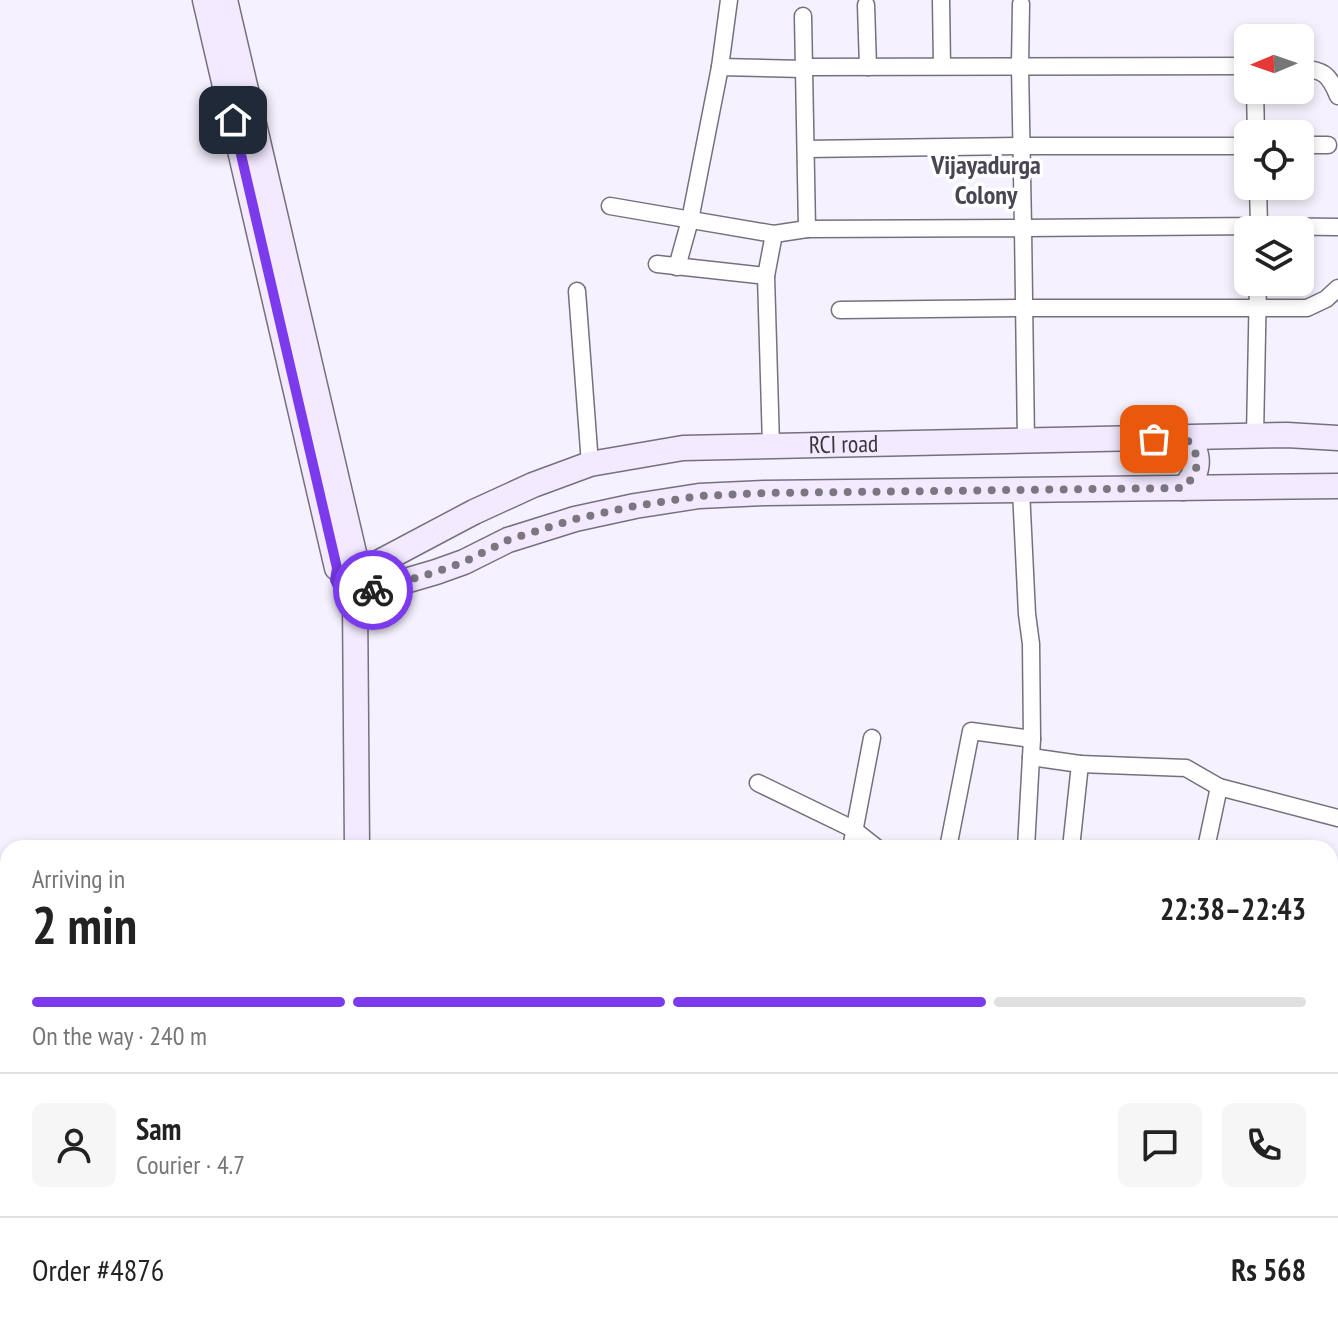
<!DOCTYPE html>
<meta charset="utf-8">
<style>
:root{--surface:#fff;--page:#f6f6f6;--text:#222;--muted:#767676;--line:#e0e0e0;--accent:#7c3aed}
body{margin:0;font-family:"PT Sans Narrow",sans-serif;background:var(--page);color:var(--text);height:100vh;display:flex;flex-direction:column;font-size:30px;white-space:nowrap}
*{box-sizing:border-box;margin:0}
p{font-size:26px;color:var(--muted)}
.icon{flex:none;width:44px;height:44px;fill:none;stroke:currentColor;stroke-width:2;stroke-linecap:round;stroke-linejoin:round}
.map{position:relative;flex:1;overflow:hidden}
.panel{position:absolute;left:0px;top:840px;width:1338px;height:496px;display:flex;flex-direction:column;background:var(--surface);border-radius:24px 24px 0 0;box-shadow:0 4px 12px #0003}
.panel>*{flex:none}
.needle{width:52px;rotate:268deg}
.fabs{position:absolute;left:1234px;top:24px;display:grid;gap:16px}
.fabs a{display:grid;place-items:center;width:80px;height:80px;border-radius:12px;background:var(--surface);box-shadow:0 4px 12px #0003;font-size:40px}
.pin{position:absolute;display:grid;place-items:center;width:68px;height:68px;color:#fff;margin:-34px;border-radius:16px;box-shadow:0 4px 12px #0006}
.courier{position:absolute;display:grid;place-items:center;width:80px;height:80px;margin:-40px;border:6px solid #7c3aed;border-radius:50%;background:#fff;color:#222;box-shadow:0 2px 10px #0007}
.overview em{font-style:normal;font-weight:600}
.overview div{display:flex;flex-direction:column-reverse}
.overview{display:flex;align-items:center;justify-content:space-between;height:136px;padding:0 32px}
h1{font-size:52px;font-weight:600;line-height:60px}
.bar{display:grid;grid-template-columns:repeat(4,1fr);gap:12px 8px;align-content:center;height:96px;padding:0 32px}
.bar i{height:10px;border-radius:6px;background:var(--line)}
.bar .selected{background:var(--accent)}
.bar p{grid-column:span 4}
.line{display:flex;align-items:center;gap:20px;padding:0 32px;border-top:2px solid var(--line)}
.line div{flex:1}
.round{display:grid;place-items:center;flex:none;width:84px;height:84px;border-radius:12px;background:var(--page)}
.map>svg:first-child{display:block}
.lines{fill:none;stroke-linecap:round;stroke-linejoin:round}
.street-casing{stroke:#76707d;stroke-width:19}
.secondary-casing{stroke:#76707d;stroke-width:27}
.street{stroke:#fff;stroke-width:16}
.secondary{stroke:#f3eaff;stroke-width:24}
.done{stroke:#7a7780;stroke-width:8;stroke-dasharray:0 14.4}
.route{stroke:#7c3aed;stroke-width:10}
.labels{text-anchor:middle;stroke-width:7;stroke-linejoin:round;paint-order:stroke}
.street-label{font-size:24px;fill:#38363c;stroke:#fff}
.neighbourhood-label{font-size:26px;font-weight:bold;fill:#4a4552;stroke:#fff}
</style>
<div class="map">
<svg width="1338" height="1336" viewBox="0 0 1338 1336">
<rect width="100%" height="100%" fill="#f6f1fe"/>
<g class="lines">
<defs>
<g id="street">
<polyline points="941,0 942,66"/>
<polyline points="1021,4 1020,66 1023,228 1259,226 1258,186"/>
<polyline points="866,5 868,67"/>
<polyline points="803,16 807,229"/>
<polyline points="720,67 729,0"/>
<polyline points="804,67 1248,66"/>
<path d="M 1300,68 C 1324,70 1329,74 1338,96"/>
<polyline points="1255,90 1256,134"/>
<polyline points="1300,145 1328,145"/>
<polyline points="806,149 1023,146 1248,146"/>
<polyline points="610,206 774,234"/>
<polyline points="1259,230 1259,226 1338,227"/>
<polyline points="657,264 766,276 771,445"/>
<polyline points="677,267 690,220 720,67 804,69"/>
<polyline points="766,276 774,234 807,229 1023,228 1026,442"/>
<polyline points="577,291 590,464"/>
<polyline points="840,310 1025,308 1307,308 1326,299 1338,288"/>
<polyline points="1255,436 1258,282"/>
<polyline points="1021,490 1027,614 1031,644 1032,739 1026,848"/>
<polyline points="1031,757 1080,764 1071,848"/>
<polyline points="1080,764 1186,768 1219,787"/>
<polyline points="758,783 853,829 877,848"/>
<polyline points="851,848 872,738"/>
<polyline points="948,848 971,731 1032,739"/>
<polyline points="1206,848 1219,787 1338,818"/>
<polyline points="1330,1120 1338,1121"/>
<polyline points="642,1328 716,1336"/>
<polyline points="905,1328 915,1336"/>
<polyline points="1160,1328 1160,1336"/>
<polyline points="1239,1328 1239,1336"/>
<polyline points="1100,1336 1100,1328"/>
<polyline points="1334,1336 1338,1323"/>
</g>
<g id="secondary">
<polyline points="205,0 337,568"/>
<polyline points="225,0 355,557"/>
<path d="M 1183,488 C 1200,474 1202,453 1185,438"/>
<path id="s1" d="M 372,566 L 474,512 L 533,485 L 590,464 L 683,448 L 1287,435 L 1338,438"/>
<polyline points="371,591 436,572 464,562 508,540 575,519 635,506 699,496 765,493 1338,486"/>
<polyline points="355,599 357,848"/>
<polyline points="353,1336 353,1328"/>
</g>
</defs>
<use href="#street" class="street-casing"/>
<use href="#secondary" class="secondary-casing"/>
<use href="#street" class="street"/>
<use href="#secondary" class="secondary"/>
</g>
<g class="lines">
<path class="done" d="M 373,590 L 436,572 L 464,562 L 508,540 L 575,519 L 635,506 L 699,496 L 765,493 L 1183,488 C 1200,474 1202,453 1185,438 L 1154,439"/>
<path class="route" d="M 233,120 L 337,568 L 335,580 L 341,593 C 354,602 361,598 373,590"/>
</g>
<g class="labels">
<g class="street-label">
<text dy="8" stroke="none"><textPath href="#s1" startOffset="496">RCI road</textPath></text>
</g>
<g class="neighbourhood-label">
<text x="986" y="174">Vijayadurga<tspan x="986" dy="30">Colony</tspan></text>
</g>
</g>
</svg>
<div class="fabs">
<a><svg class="needle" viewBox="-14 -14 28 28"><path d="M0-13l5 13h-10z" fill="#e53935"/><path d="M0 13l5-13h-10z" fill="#767676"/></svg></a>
<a><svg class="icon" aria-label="locate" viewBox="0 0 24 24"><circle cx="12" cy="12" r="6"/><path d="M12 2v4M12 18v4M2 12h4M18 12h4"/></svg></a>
<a><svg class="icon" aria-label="layers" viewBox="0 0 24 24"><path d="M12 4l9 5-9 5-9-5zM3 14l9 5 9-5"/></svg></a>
</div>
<div class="pin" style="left:1154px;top:439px;background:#ea580c"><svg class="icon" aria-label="bag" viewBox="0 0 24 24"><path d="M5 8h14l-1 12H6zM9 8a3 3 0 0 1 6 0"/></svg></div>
<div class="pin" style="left:233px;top:120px;background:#1f2937"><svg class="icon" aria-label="home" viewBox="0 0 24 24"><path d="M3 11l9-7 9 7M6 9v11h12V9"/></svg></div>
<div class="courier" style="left:373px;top:590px"><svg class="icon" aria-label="bike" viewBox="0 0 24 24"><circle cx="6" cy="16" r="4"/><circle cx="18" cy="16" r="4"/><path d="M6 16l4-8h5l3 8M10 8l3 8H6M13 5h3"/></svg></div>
<section class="panel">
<div class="overview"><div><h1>2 min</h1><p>Arriving in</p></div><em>22:38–22:43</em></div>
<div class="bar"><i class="selected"></i><i class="selected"></i><i class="selected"></i><i></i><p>On the way · 240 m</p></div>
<div class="line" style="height:144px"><a class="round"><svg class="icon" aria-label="person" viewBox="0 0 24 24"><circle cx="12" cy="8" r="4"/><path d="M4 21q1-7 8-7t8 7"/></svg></a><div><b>Sam</b><p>Courier · 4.7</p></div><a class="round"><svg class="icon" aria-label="chat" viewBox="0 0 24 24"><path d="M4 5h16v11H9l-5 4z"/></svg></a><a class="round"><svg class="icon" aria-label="phone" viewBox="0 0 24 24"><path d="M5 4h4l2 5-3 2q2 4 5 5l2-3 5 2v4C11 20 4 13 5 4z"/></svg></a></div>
<div class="line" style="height:104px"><div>Order #4876</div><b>Rs 568</b></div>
</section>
</div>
